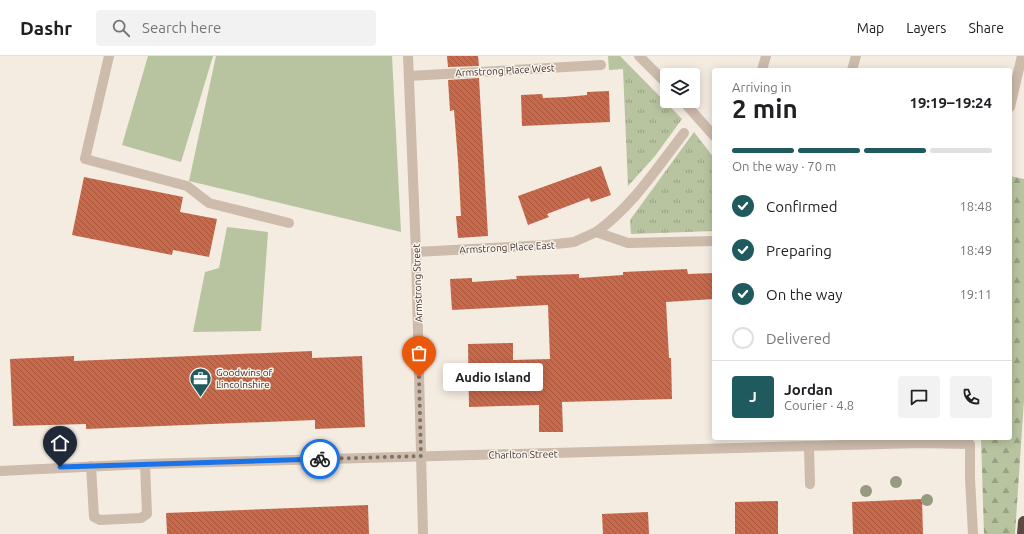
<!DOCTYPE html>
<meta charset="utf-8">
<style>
:root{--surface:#fff;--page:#f2f2f2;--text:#202124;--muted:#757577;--line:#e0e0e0;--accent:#1f5a5e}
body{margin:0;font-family:Ubuntu,sans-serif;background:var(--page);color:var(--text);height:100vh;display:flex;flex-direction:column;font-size:15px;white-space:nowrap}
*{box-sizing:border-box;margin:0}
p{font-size:13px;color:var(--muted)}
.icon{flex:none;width:22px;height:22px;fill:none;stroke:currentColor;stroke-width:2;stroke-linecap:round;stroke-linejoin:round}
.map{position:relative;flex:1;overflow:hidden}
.details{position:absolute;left:712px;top:12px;width:300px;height:372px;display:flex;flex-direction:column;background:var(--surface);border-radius:4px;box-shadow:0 2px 10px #0003}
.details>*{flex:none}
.tools{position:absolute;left:660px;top:12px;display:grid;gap:8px}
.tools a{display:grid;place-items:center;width:40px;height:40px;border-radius:4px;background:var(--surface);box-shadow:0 2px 10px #0003;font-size:20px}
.pin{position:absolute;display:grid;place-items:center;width:34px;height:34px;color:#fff;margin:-41px -17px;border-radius:50% 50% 50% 0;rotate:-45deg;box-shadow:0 0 4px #0007}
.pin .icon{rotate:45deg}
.courier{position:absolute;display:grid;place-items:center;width:40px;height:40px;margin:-20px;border:3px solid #1a73e8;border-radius:50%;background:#fff;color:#222;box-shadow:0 1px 5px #0007}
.bubble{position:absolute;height:28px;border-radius:4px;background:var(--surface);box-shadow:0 2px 10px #0003;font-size:13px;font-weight:700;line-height:28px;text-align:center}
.head em{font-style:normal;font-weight:700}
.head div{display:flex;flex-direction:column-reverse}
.head{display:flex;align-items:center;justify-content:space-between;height:68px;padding:0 20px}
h1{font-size:26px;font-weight:700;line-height:30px}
.bar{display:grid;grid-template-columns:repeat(4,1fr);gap:6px 4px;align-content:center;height:48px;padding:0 20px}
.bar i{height:5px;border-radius:3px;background:var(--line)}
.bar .current{background:var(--accent)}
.bar p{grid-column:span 4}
.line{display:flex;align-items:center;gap:10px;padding:0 20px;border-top:1px solid var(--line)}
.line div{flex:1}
.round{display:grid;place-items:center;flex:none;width:42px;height:42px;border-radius:4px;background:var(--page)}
ol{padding:0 20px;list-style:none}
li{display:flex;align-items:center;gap:12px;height:44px}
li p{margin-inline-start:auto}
li .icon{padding:4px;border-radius:50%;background:var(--accent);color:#fff;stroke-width:4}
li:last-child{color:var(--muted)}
li i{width:22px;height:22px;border:2px solid var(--line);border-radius:50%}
header{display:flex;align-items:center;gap:24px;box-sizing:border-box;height:56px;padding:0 20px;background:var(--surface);border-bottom:1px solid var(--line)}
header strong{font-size:19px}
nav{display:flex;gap:22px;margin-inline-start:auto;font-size:14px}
.search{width:280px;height:36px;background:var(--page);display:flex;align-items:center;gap:10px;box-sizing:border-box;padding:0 14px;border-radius:4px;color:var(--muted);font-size:15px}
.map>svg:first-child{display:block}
.grass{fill:url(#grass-tufts)}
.forest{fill:url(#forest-firs)}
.park{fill:#b8c4a0}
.building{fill:url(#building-back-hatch)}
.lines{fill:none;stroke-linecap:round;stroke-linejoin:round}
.minor{stroke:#cdbbac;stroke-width:10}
.highway{stroke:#5c4a42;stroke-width:12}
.tree{fill:#969b7f}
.done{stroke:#7c716b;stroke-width:4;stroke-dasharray:0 7.2}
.route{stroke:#1a73e8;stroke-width:5}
.labels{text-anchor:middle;stroke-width:3;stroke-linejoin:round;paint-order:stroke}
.street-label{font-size:10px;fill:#3b302b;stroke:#fbf5ee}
.poi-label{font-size:10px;fill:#3b302b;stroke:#fbf5ee;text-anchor:start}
</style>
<header>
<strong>Dashr</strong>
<div class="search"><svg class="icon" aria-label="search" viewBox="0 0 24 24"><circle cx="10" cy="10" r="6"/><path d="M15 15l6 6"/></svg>Search here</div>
<nav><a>Map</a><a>Layers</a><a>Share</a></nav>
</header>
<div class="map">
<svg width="1024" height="478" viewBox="0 0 1024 478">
<defs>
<pattern id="grass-tufts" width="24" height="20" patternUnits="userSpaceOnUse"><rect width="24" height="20" fill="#b8c4a0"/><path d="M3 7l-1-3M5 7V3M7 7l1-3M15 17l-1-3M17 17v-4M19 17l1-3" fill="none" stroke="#97a083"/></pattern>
<pattern id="forest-firs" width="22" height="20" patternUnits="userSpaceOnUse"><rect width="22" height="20" fill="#b8c4a0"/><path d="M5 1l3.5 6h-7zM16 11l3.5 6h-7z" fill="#97a083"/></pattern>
<pattern id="building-back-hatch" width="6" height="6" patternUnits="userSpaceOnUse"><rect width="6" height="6" fill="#c8694b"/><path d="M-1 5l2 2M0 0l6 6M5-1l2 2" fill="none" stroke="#a4573f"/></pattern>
</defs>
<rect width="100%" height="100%" fill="#f4ebe1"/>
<g class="grass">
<polygon points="608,0 620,0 682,63 655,100 628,130 623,13 609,14"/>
<polygon points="694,76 714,102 714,175 631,178 630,164"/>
</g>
<polygon class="forest" points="1010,120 1024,123 1024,344 1015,478 984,478 981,382 1010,382"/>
<g class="park">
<polygon points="148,0 213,0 181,106 122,89"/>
<polygon points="216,0 392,0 401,176 189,125"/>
<polygon points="227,171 268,176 261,275 193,276 205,216 219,212"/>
</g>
<g class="building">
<polygon points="447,0 478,0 479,10 448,11"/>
<polygon points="479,22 488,180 458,182 456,160 461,160 458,105 454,54 450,55 448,24"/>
<polygon points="609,35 610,66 522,70 521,39 542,38 543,42 565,41 587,39 587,36"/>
<polygon points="601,110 611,139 591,146 589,142 547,158 549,161 528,169 518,140"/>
<polygon points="84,121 183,141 180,156 217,163 209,201 173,194 172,199 72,179"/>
<polygon points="687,213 688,218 714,217 714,243 666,246 669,302 671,302 672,343 562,346 563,376 539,376 539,349 469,351 468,288 513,287 513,304 550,303 548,249 452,254 450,223 472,222 472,226 517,223 516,220 579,218 579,222 623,219 623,216"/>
<polygon points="312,295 312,302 362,300 365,371 315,373 315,364 86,373 86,368 13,370 10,303 74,300 74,305"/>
<polygon points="922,443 923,478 853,478 852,446"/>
<polygon points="778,445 778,478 735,478 735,446"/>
<polygon points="368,449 369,478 167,478 166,457"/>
<polygon points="648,456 649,478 603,478 602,458"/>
</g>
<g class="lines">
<g class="minor">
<polyline points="109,0 85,103 187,130 209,147 289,167"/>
<polyline points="408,0 416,196 423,478"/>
<polyline points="639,0 667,28"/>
<polyline points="762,14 766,0"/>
<polyline points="852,14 856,0"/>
<polyline points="409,20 601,9"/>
<polyline points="683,45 714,80"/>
<polyline points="1010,51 1022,0"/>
<path d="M 596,176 C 632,151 657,112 684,77"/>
<polyline points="416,196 547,189 574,186 596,176 628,187 714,185"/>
<polyline points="809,391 810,428"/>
<polyline points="91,410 94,461 100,464 141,462 147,458 145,408"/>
<polyline points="0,415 145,408 920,387 970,388 970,422 973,478"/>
</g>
<polyline class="highway" points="1023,478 1024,466"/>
</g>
<g class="tree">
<circle cx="896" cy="426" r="6"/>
<circle cx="866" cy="435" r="6"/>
<circle cx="927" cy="444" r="6"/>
</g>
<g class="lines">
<polyline class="done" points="320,403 421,400 419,321"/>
<polyline class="route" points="60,411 320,403"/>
</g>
<defs>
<symbol id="office-pin" viewBox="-11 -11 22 30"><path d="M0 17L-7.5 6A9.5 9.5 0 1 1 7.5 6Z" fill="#1f5a5e" stroke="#fbf5ee"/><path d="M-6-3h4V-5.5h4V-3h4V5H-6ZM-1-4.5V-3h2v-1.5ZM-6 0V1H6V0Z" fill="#fff"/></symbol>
</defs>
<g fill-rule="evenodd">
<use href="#office-pin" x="188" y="310" width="25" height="34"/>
</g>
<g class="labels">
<g class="street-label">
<text transform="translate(505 14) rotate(-3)" y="4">Armstrong Place West</text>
<text transform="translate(507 191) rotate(-3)" y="4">Armstrong Place East</text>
<text transform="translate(417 227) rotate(-92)" y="4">Armstrong Street</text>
<text transform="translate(523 398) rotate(-1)" y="4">Charlton Street</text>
</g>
<g class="poi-label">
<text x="216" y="320">Goodwins of<tspan x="216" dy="12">Lincolnshire</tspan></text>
</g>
</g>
</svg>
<div class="tools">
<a><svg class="icon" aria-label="layers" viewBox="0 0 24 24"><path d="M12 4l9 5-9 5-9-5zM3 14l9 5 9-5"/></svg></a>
</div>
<div class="pin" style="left:419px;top:321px;background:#ea580c"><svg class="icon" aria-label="bag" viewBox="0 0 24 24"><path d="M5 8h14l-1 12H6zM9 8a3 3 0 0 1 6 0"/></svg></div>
<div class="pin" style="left:60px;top:411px;background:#1f2937"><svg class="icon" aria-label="home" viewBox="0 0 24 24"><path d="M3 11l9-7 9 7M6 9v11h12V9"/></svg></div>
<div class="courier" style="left:320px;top:403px"><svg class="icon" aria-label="bike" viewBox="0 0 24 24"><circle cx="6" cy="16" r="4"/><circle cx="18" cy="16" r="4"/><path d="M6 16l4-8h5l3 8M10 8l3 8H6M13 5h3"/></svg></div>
<div class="bubble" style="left:443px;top:307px;width:100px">Audio Island</div>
<section class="details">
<div class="head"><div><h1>2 min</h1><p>Arriving in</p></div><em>19:19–19:24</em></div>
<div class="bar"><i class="current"></i><i class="current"></i><i class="current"></i><i></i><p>On the way · 70 m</p></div>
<ol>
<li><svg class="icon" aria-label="check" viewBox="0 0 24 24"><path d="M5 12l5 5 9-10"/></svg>Confirmed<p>18:48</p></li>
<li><svg class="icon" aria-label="check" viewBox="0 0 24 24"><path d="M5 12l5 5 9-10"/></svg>Preparing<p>18:49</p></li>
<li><svg class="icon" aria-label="check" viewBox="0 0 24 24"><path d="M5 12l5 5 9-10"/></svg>On the way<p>19:11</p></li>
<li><i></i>Delivered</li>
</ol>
<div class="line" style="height:72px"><b class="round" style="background:var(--accent);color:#fff">J</b><div><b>Jordan</b><p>Courier · 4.8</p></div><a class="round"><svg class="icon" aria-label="chat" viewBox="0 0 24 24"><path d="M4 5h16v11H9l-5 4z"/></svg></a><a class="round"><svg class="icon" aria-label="phone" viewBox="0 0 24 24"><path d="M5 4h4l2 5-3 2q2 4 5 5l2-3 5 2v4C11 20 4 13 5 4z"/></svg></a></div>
</section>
</div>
